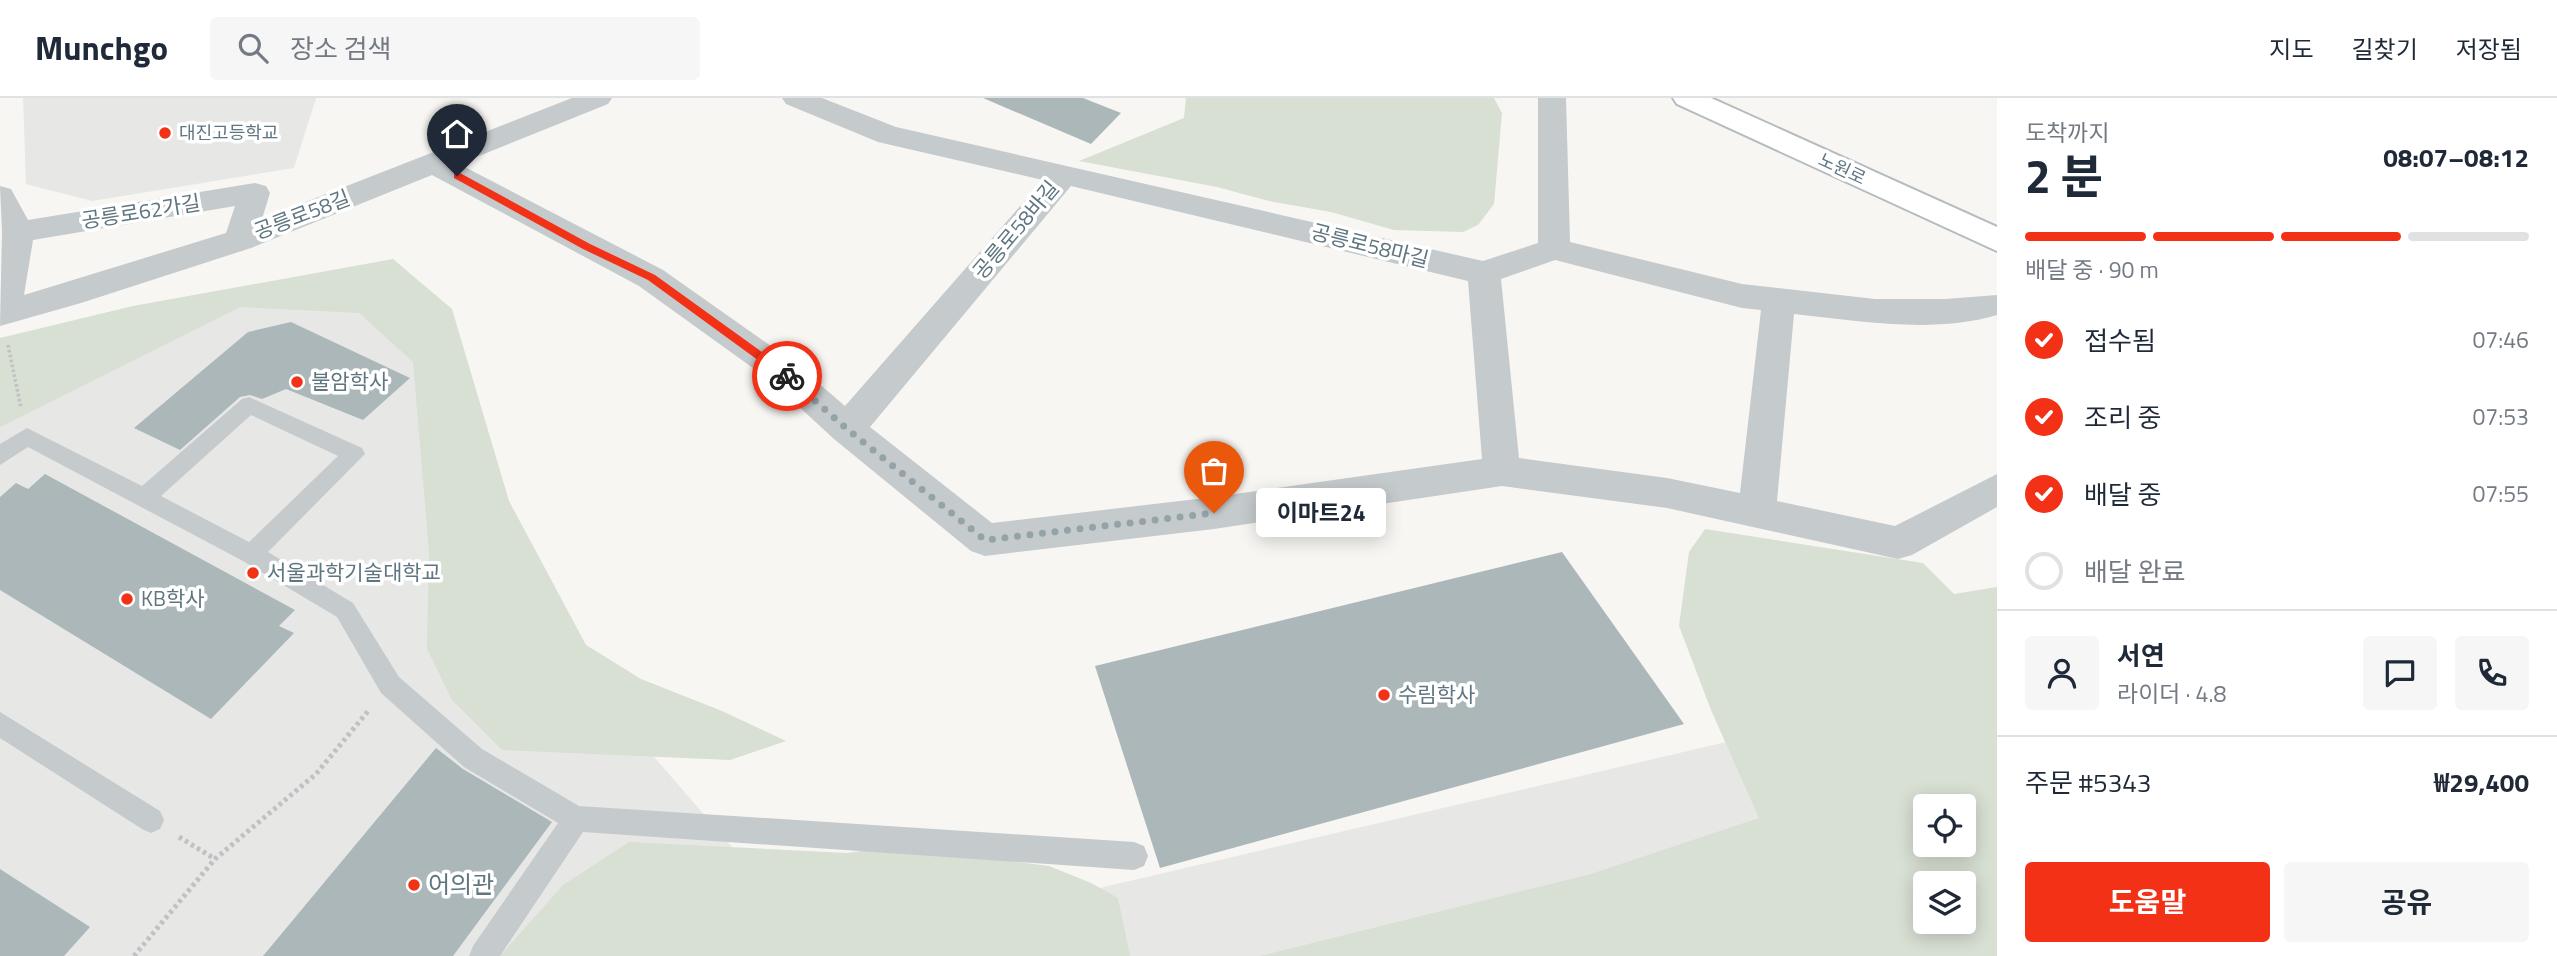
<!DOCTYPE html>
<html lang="ko">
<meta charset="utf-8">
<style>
:root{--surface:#fff;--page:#f6f6f7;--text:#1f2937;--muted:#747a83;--line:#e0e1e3;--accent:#f23117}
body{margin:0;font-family:"Titillium Web","Noto Sans KR",sans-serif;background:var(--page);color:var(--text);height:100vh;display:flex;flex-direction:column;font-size:26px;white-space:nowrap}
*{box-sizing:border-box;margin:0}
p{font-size:23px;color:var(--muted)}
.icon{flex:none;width:38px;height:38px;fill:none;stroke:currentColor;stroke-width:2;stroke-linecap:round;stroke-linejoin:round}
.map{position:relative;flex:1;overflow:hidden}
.panel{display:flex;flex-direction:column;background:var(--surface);width:560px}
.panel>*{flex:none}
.tools{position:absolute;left:1913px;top:696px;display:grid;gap:14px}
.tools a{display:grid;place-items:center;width:63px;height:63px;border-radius:7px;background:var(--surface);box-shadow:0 4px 18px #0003;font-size:35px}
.pin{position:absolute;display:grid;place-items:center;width:60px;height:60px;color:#fff;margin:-72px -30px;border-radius:50% 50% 50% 0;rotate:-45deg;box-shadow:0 0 7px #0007}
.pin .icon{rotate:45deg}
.courier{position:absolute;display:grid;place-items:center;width:70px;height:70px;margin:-35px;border:5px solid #f23117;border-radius:50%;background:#fff;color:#222;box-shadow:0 2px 9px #0007}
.bubble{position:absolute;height:49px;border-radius:7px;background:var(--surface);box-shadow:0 4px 18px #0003;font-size:23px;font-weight:700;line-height:49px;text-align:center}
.headline em{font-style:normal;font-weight:700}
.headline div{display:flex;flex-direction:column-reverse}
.headline{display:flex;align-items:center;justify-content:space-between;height:119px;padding:0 28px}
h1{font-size:46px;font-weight:700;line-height:52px}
.bar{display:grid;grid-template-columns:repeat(4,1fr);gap:10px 7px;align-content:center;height:84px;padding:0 28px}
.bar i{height:9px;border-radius:5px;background:var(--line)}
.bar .on{background:var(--accent)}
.bar p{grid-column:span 4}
.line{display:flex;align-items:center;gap:18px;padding:0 28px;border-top:2px solid var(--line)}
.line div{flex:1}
.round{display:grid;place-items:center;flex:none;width:74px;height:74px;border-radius:7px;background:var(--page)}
ol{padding:0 28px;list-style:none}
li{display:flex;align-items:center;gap:21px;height:77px}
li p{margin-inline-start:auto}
li .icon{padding:7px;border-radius:50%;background:var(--accent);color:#fff;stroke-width:4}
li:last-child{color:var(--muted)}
li i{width:38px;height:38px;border:4px solid var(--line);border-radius:50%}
.button{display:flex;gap:14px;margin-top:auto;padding:14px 28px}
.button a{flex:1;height:80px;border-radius:7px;background:var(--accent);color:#fff;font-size:28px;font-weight:700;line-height:80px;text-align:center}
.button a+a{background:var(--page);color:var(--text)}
header{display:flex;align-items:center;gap:42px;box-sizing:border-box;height:98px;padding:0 35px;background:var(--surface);border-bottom:2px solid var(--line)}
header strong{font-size:33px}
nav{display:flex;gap:38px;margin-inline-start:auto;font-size:24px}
.search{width:490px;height:63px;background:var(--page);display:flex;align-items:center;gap:18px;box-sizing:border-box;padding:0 24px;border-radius:7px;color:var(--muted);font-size:26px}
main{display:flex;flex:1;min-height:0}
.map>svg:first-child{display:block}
.built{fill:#e7e8e6;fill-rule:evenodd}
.green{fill:#d8dfd3;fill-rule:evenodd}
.building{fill:#acb7ba}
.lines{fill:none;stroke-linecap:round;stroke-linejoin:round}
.secondary-casing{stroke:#b5bcbf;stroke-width:4}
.path-far1{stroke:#bfc1c3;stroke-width:3.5;stroke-dasharray:2.5 2.5;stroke-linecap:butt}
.path{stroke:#bfc1c3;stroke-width:5;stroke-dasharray:3.5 3.5;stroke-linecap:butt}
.lane{fill:#c5cacc;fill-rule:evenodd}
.street{fill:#c5cacc;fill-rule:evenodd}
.secondary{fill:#fff;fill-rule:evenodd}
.route{fill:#f23117}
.done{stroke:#94a3a8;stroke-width:7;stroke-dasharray:0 12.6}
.poi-dot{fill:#f23117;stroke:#fff;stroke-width:2.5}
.labels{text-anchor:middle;stroke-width:7;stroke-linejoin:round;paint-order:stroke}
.far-poi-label{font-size:18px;fill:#5f7680;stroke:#fff;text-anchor:start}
.far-street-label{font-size:18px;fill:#5f7680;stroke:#fff}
.street-label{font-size:21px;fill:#5f7680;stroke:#fff}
.poi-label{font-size:21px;fill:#5f7680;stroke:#fff;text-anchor:start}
.near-poi-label{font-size:24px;fill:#5f7680;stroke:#fff;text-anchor:start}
</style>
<header>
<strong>Munchgo</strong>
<div class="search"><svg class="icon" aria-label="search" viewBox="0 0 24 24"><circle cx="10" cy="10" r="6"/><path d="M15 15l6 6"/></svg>장소 검색</div>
<nav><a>지도</a><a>길찾기</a><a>저장됨</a></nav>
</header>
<main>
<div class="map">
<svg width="1997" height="858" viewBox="0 0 1997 858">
<rect width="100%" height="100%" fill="#f7f6f2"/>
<g class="built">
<polygon points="23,0 316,0 294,70 92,103 26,86"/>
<path d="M 349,187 L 437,229 L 546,534 L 765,787 L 1048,802 L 1997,581 L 1997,858 L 0,858 L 0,281 L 217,196 ZM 1925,709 L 1964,709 L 1964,747 L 1925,747 ZM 1925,786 L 1964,786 L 1964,824 L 1925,824 Z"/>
</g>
<g class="green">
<polygon points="1186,0 1494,0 1502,15 1494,106 1478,127 1463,134 1394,132 1331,114 1269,103 1217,89 1079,63 1184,20"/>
<polygon points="393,161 452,211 509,403 586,547 641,581 722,613 786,643 730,662 502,652 452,602 427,551 429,455 413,264 359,215 240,209 0,329 0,240 133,208"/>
<path d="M 1705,431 L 1923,465 L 1954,496 L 1997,489 L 1997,858 L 1260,858 L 1591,776 L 1759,720 L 1711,612 L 1679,528 L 1689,454 ZM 1925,709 L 1964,709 L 1964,747 L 1925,747 ZM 1925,786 L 1964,786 L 1964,824 L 1925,824 Z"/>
<polygon points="629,744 847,755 898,748 1049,768 1091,785 1118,800 1130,858 500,858 563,787"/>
</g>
<g class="building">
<polygon points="983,0 1083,0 1121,15 1091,46"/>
<polygon points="291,224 410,280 363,322 286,291 262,301 250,297 240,299 180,352 134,330 248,234"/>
<polygon points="45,376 295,512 279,528 294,535 211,621 0,492 0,399 16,385 28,391"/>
<polygon points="1562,454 1684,626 1160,770 1095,568"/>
<polygon points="436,650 463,671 552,724 453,858 263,858"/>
<polygon points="0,771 90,829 64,858 0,858"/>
</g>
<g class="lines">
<defs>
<polygon id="secondary" points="1673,0 1711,0 1997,129 1997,153 1677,6"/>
</defs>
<use href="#secondary" class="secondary-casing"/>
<polyline class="path-far1" points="8,247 21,310"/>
<g class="path">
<polyline points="179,739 215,761"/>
<polyline points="134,858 215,761 316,676 369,612"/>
</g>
<g class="lane">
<path d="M 249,299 L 362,350 L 365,356 L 268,454 L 353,505 L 399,579 L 482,651 L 579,708 L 1134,744 L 1144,748 L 1148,758 L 1144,768 L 1134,772 L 583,734 L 500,858 L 469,858 L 473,848 L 558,725 L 464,669 L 381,595 L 337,519 L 243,463 L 28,349 L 0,367 L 0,346 L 27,330 L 142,388 L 242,301 ZM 251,317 L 338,358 L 249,444 L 161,398 Z"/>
<polygon points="0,614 160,713 164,722 160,731 151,735 142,731 0,640"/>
</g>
<path class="street" d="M 572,0 L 612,0 L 608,6 L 459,66 L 663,172 L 795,265 L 845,308 L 1043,82 L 878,44 L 786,6 L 782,0 L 822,0 L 896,29 L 1483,163 L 1538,145 L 1538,0 L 1566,0 L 1570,144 L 1742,186 L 1875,201 L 1945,201 L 1997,197 L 1997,217 C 1933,236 1859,223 1794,216 L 1777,403 L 1895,428 L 1997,376 L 1997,409 L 1912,457 L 1898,461 L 1667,410 L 1502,388 L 1214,431 L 985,458 L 971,453 L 834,341 L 771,283 L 639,188 L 432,77 L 251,150 L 81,205 L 0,228 L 2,134 L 0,88 L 11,91 L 28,122 L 255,85 L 266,88 L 270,95 L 262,121 ZM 1071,88 L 1468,183 L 1482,361 L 1214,399 L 992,425 L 870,329 ZM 235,108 L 226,135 L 24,197 L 33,142 ZM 1555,162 L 1742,210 L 1761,212 L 1740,395 L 1667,380 L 1519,360 L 1501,181 Z"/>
<use href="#secondary" class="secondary"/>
</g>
<polygon class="route" points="454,75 460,75 590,146 655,177 791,275 791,281 784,281 648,182 583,151 454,80"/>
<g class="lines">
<polyline class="done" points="787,278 847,331 985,442 1214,415"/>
</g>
<g class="poi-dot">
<circle cx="165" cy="35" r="7"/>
<circle cx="297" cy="284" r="7"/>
<circle cx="253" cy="475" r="7"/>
<circle cx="127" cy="501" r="7"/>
<circle cx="1384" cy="597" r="7"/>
<circle cx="414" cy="787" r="7"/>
</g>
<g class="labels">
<g class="far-poi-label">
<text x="179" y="41">대진고등학교</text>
</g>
<g class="far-street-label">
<text transform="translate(1842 71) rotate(25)" y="6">노원로</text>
</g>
<g class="street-label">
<text transform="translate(141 114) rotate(-9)" y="7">공릉로62가길</text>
<text transform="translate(302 117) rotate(-21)" y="7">공릉로58길</text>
<text transform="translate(1016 132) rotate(-50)" y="7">공릉로58바길</text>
<text transform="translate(1370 148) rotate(14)" y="7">공릉로58마길</text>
</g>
<g class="poi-label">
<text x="311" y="291">불암학사</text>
<text x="267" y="482">서울과학기술대학교</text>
<text x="141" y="508">KB학사</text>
<text x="1398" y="604">수림학사</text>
</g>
<g class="near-poi-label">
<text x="428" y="795">어의관</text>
</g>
</g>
</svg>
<div class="tools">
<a><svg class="icon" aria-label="locate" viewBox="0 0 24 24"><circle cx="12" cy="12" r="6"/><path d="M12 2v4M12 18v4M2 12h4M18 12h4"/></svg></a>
<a><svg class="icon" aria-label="layers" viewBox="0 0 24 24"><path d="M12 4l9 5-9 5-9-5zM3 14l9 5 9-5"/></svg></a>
</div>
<div class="pin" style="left:1214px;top:415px;background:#ea580c"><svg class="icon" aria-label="bag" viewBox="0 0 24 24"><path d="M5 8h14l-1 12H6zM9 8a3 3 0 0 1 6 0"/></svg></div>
<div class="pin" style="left:457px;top:78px;background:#1f2937"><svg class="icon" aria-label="home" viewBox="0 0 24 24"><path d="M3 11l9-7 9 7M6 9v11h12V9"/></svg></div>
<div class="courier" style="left:787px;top:278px"><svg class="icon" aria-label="bike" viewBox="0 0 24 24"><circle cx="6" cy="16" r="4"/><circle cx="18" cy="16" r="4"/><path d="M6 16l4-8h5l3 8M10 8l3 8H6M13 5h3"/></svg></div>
<div class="bubble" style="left:1256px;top:390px;width:130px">이마트24</div>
</div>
<section class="panel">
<div class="headline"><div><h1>2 분</h1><p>도착까지</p></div><em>08:07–08:12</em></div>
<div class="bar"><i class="on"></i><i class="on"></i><i class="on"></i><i></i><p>배달 중 · 90 m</p></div>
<ol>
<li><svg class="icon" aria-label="check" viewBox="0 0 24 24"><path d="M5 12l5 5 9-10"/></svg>접수됨<p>07:46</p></li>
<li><svg class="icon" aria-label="check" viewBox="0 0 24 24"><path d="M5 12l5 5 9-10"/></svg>조리 중<p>07:53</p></li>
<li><svg class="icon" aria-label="check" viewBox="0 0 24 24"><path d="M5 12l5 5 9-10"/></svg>배달 중<p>07:55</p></li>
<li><i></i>배달 완료</li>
</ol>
<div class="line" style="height:126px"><a class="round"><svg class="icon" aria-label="person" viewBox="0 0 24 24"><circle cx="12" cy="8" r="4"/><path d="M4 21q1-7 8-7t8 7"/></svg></a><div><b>서연</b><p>라이더 · 4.8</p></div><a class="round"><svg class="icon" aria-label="chat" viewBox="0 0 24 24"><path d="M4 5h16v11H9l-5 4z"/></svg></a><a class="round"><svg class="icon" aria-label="phone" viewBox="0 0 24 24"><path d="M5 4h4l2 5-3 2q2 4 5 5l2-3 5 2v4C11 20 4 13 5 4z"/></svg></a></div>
<div class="line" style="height:91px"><div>주문 #5343</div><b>₩29,400</b></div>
<div class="button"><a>도움말</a><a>공유</a></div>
</section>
</main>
